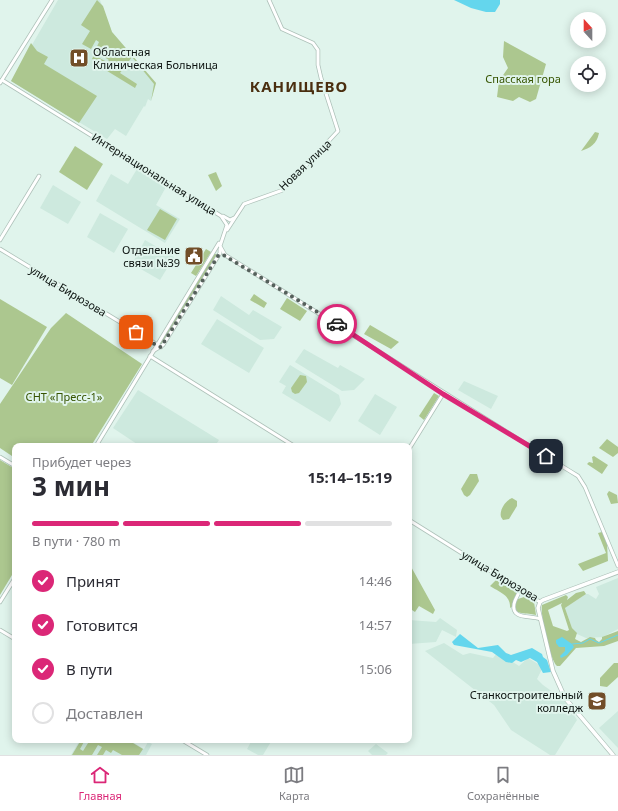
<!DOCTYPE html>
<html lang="ru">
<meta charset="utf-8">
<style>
:root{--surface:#fff;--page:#f7f7f7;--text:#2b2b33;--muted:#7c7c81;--line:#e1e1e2;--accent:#db2777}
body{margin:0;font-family:"Noto Sans",sans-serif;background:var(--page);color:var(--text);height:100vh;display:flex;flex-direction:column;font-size:15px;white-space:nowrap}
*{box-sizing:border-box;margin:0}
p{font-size:13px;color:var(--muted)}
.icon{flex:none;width:22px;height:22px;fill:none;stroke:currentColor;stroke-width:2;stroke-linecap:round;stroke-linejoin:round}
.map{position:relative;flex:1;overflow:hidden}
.sheet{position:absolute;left:12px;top:443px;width:400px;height:300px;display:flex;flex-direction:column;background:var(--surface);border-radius:8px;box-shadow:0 2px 10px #0003}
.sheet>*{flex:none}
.needle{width:26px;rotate:339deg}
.controls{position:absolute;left:570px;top:12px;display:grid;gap:8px}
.controls a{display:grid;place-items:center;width:36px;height:36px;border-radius:50%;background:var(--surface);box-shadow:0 2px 10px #0003;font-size:20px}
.pin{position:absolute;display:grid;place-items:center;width:34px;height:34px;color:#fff;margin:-17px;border-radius:8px;box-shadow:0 2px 6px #0006}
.courier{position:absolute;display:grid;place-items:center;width:40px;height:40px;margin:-20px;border:3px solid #db2777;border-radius:50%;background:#fff;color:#222;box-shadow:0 1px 5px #0007}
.summary em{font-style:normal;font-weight:700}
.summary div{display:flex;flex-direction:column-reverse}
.summary{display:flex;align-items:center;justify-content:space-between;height:68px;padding:0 20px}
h1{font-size:26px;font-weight:700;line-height:30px}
.bar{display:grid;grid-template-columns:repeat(4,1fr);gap:6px 4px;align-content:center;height:48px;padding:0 20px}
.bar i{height:5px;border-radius:3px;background:var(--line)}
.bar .selected{background:var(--accent)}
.bar p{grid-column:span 4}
ol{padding:0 20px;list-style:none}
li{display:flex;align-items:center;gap:12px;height:44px}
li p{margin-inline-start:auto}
li .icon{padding:4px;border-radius:50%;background:var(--accent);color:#fff;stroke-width:4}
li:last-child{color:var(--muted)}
li i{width:22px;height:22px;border:2px solid var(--line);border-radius:50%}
.menu{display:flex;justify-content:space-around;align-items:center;height:56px;border-top:1px solid var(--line);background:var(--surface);font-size:11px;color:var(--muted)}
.menu a{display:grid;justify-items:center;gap:2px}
.menu .selected{color:var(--accent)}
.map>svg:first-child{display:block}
.built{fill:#cde9de}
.green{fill:#acc78f;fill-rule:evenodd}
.water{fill:#64d6ed}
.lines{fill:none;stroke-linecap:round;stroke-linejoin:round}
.stream{stroke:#64d6ed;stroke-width:1}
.secondary-casing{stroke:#aec1b9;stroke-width:4.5}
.primary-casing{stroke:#aec1b9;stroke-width:5}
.secondary{stroke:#fff;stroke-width:3}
.primary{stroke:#fff;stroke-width:3.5}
.done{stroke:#56615c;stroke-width:4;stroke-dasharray:0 7.2}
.route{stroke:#db2777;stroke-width:5}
.labels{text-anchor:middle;stroke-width:4;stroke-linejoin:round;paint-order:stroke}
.poi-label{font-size:11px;fill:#0b120f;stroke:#e0f4ec;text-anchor:end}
.park-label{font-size:11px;fill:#365400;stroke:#e0f4ec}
.street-label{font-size:11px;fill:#0b120f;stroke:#e0f4ec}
.district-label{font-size:15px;font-weight:bold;letter-spacing:1px;fill:#4a2e0f;stroke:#e0f4ec}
</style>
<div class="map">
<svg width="618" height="755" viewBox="0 0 618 755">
<rect width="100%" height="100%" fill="#e0f4ec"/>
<g class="built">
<polygon points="58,0 100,0 112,32 156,83 151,101 148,99 145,107 144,106 126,136 115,129 107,139 11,81"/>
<polygon points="137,169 166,187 156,205 180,219 165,243 96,201 111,174 128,184"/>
<polygon points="53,185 81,202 68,224 40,208"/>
<polygon points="100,213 128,229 114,253 87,237"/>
<polygon points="145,240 174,257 160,280 132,264"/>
<polygon points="221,296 249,315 253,310 282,327 274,339 260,340 213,310"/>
<polygon points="217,319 264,348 249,373 201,344"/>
<polygon points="304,349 338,368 340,365 365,379 354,390 342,391 295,362"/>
<polygon points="290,365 339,395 341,404 330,422 282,393 286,386 279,382"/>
<polygon points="464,381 498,396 491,409 458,390"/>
<polygon points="138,390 219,440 215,446 140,446 113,428"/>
<polygon points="375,394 397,407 380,435 358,421"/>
<polygon points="618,578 618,629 603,637 586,638 577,634 572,628 565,608 586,594 588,594 596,599 599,594 596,587"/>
<polygon points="440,618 457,630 456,637 442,630 436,642 409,644 409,620 436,622"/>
<polygon points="444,643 463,655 470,653 493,658 498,652 519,666 528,658 543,667 537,679 543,685 564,700 577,720 555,755 550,755 511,730 494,705 425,651"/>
<polygon points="618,711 618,748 599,728"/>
<polygon points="80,740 129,740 144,749 148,742 152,744 146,755 71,755"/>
<polygon points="252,740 272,740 263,755 258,755 247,749"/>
<polygon points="376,744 388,753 386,755 372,755 368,751"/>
</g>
<g class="green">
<polygon points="97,0 103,6 112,32 156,83 151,101 154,84 132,57 120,73 137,84 135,88 99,66 100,64 92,59 94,55 107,62 109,60 95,51 99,42 96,40 91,49 82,44 90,31 81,25"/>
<polygon points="504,41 546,64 536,99 530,102 519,97 513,101 497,97 499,81 508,68 503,57"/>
<polygon points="31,43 37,51 48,57 44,64 97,96 79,123 11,81"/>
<path d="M 595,132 L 599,133 C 597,144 590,148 581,151 Z"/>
<polygon points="75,146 103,164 87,190 59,172"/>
<polygon points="216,172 222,186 216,191 208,175"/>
<polygon points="160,209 177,219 165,240 147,230"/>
<polygon points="206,249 211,252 196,276 191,273"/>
<polygon points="214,253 217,255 161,347 158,345"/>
<polygon points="254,294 267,303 264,308 250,300"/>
<polygon points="287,298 307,311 300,321 280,309"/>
<polygon points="0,299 47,327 12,385 0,378"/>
<polygon points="66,313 142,364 91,446 15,446 15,458 0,448 0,404 51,328"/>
<polygon points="370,325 399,342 391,349 364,334"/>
<polygon points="300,375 306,376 307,382 299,393 295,394 292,392 291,388"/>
<polygon points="434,393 439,396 424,420 419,416"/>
<polygon points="607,439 618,447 618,453 613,457 599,448"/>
<polygon points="594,456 608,465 602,474 587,464 589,462 593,463 592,457"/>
<polygon points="0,460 15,469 15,570 0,595"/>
<polygon points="470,474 477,474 479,481 470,495 467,497 464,495 461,489"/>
<polygon points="609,491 617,495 618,503 611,504 607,494"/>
<path d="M 512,498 L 517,501 L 517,506 L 509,519 L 503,520 L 501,517 C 499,510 506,500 512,498 Z"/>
<polygon points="602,532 607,544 608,561 583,571 578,564 606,553 598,533"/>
<polygon points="409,563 435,610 433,614 419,606 415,612 409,608"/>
<path d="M 500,576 L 519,589 L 513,606 L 510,608 C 511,595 499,592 490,586 Z"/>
<path d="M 584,591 L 586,594 L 565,608 L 572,628 L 577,633 L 575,639 L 581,642 L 590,637 L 595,638 L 596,640 L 599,642 L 602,639 L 602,637 L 618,631 L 618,641 L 604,646 L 576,648 L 560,666 L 557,666 C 550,660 540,615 542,605 L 566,595 L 568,597 L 567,600 L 576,593 ZM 562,603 L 561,605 L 569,630 L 567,631 L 553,626 L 548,610 Z"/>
<path d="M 527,596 L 534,602 L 536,615 C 530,612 506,617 518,599 Z"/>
<polygon points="614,663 618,663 618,677 607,687 600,686 600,678"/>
<polygon points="81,740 85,740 80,749 83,751 90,740 128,740 143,749 139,755 122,755 113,750 111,753 106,750 103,755 97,755 102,747 98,745 92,755 72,755"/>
</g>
<g class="water">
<polygon points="454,0 500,0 500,4 495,12 486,12 471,8"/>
<polygon points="460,634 478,648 498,645 506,653 511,655 532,648 542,654 543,657 547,660 551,672 543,673 537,662 530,658 521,662 516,660 512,663 506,662 492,652 454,645 452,642"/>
<polygon points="562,637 572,644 574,647 567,655 561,658 560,656 565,651 565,647 559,647 556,643 556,640"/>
</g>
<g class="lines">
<polyline class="stream" points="572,644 583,643 590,639 599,643 618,635"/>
<defs>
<g id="secondary">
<path d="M 2,80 L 221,216 L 227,225 L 220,246 L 225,255 C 343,328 459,403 578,476 L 585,487 L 618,566"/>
<polyline points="0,83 52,0"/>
<polyline points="223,216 230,220 234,218"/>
<polyline points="227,230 244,204 283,190 338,131 321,78 318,65 318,50 313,43 282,29 269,0"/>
<polyline points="0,240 39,176"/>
<polyline points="0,249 161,347"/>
<polyline points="153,351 163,345 220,253 220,249"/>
<polyline points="150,356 294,446"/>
<polyline points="96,446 219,243"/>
<polyline points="409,449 443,394"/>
<polyline points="0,457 15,466"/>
<polyline points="409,520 540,602"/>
<path d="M 520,589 C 519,595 515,598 514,604 C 511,620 531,615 540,619"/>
<polyline points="0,602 15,578"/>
<polyline points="0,630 15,639"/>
<polyline points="182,740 207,755"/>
</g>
<polyline id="primary" points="613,755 565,698 553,671 538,608 540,602 543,600 618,572"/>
</defs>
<use href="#secondary" class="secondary-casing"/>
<use href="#primary" class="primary-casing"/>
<use href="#secondary" class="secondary"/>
<use href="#primary" class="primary"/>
</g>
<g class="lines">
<polyline class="done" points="136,332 159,347 161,347 218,256 222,254 337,324"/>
<polyline class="route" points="337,324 443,394 546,456"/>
</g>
<defs>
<symbol id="hospital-square" viewBox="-11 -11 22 22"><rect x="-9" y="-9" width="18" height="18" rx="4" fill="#724e28" stroke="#e0f4ec"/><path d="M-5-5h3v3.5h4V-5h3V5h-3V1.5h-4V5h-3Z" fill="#fff"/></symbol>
<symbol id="civic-square" viewBox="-11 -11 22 22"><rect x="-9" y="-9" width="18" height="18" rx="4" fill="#724e28" stroke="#e0f4ec"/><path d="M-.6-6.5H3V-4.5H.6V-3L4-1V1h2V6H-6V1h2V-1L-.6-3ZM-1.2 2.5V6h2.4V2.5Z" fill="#fff"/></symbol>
<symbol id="university-square" viewBox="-11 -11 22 22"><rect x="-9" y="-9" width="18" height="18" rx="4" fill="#724e28" stroke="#e0f4ec"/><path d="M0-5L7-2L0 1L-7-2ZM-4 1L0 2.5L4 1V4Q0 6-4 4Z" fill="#fff"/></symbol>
</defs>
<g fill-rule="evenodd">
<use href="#hospital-square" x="68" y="47" width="22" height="22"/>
<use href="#civic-square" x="183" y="245" width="22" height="22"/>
<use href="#university-square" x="586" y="690" width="22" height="22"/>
</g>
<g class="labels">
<g class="poi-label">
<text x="93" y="56" text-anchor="start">Областная<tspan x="93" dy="13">Клиническая Больница</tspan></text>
<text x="180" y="254">Отделение<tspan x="180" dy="13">связи №39</tspan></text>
<text x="583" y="699">Станкостроительный<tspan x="583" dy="13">колледж</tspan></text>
</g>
<g class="park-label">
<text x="523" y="83">Спасская гора</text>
<text x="64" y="401">СНТ «Пресс-1»</text>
</g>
<g class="street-label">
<text transform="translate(305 165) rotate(-44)" y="4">Новая улица</text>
<text transform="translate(154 174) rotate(32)" y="4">Интернациональная улица</text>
<text transform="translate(68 291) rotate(31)" y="4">улица Бирюзова</text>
<text transform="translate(500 576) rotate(31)" y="4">улица Бирюзова</text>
</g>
<g class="district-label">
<text x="299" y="92">КАНИЩЕВО</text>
</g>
</g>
</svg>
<div class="controls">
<a><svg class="needle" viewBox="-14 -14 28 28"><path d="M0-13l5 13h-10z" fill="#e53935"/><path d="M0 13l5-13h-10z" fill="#7c7c81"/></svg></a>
<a><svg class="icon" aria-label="locate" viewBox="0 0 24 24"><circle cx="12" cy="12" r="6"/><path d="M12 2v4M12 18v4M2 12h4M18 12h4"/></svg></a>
</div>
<div class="pin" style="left:136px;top:332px;background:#ea580c"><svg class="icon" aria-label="bag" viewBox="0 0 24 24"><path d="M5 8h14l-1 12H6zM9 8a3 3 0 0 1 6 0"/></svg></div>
<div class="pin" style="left:546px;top:456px;background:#1f2937"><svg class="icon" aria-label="home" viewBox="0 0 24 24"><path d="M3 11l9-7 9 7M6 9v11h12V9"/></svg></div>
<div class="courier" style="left:337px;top:324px"><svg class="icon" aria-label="car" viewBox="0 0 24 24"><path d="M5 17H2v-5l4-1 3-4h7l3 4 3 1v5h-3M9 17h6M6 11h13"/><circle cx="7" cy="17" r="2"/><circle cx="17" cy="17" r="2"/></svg></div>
<section class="sheet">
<div class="summary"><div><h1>3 мин</h1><p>Прибудет через</p></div><em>15:14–15:19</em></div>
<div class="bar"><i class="selected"></i><i class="selected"></i><i class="selected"></i><i></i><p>В пути · 780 m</p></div>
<ol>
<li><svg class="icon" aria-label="check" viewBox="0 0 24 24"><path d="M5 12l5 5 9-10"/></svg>Принят<p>14:46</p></li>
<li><svg class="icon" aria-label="check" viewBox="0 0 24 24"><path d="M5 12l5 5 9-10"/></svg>Готовится<p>14:57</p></li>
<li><svg class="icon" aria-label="check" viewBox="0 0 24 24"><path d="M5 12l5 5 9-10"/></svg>В пути<p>15:06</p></li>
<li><i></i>Доставлен</li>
</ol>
</section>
</div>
<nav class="menu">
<a class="selected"><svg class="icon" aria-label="home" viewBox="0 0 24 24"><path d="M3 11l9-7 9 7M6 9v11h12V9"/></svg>Главная</a>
<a><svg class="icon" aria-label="map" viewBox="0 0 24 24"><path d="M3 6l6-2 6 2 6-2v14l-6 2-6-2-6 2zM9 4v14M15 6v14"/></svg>Карта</a>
<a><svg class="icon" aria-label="saved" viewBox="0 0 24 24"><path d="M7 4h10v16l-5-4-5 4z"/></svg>Сохранённые</a>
</nav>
